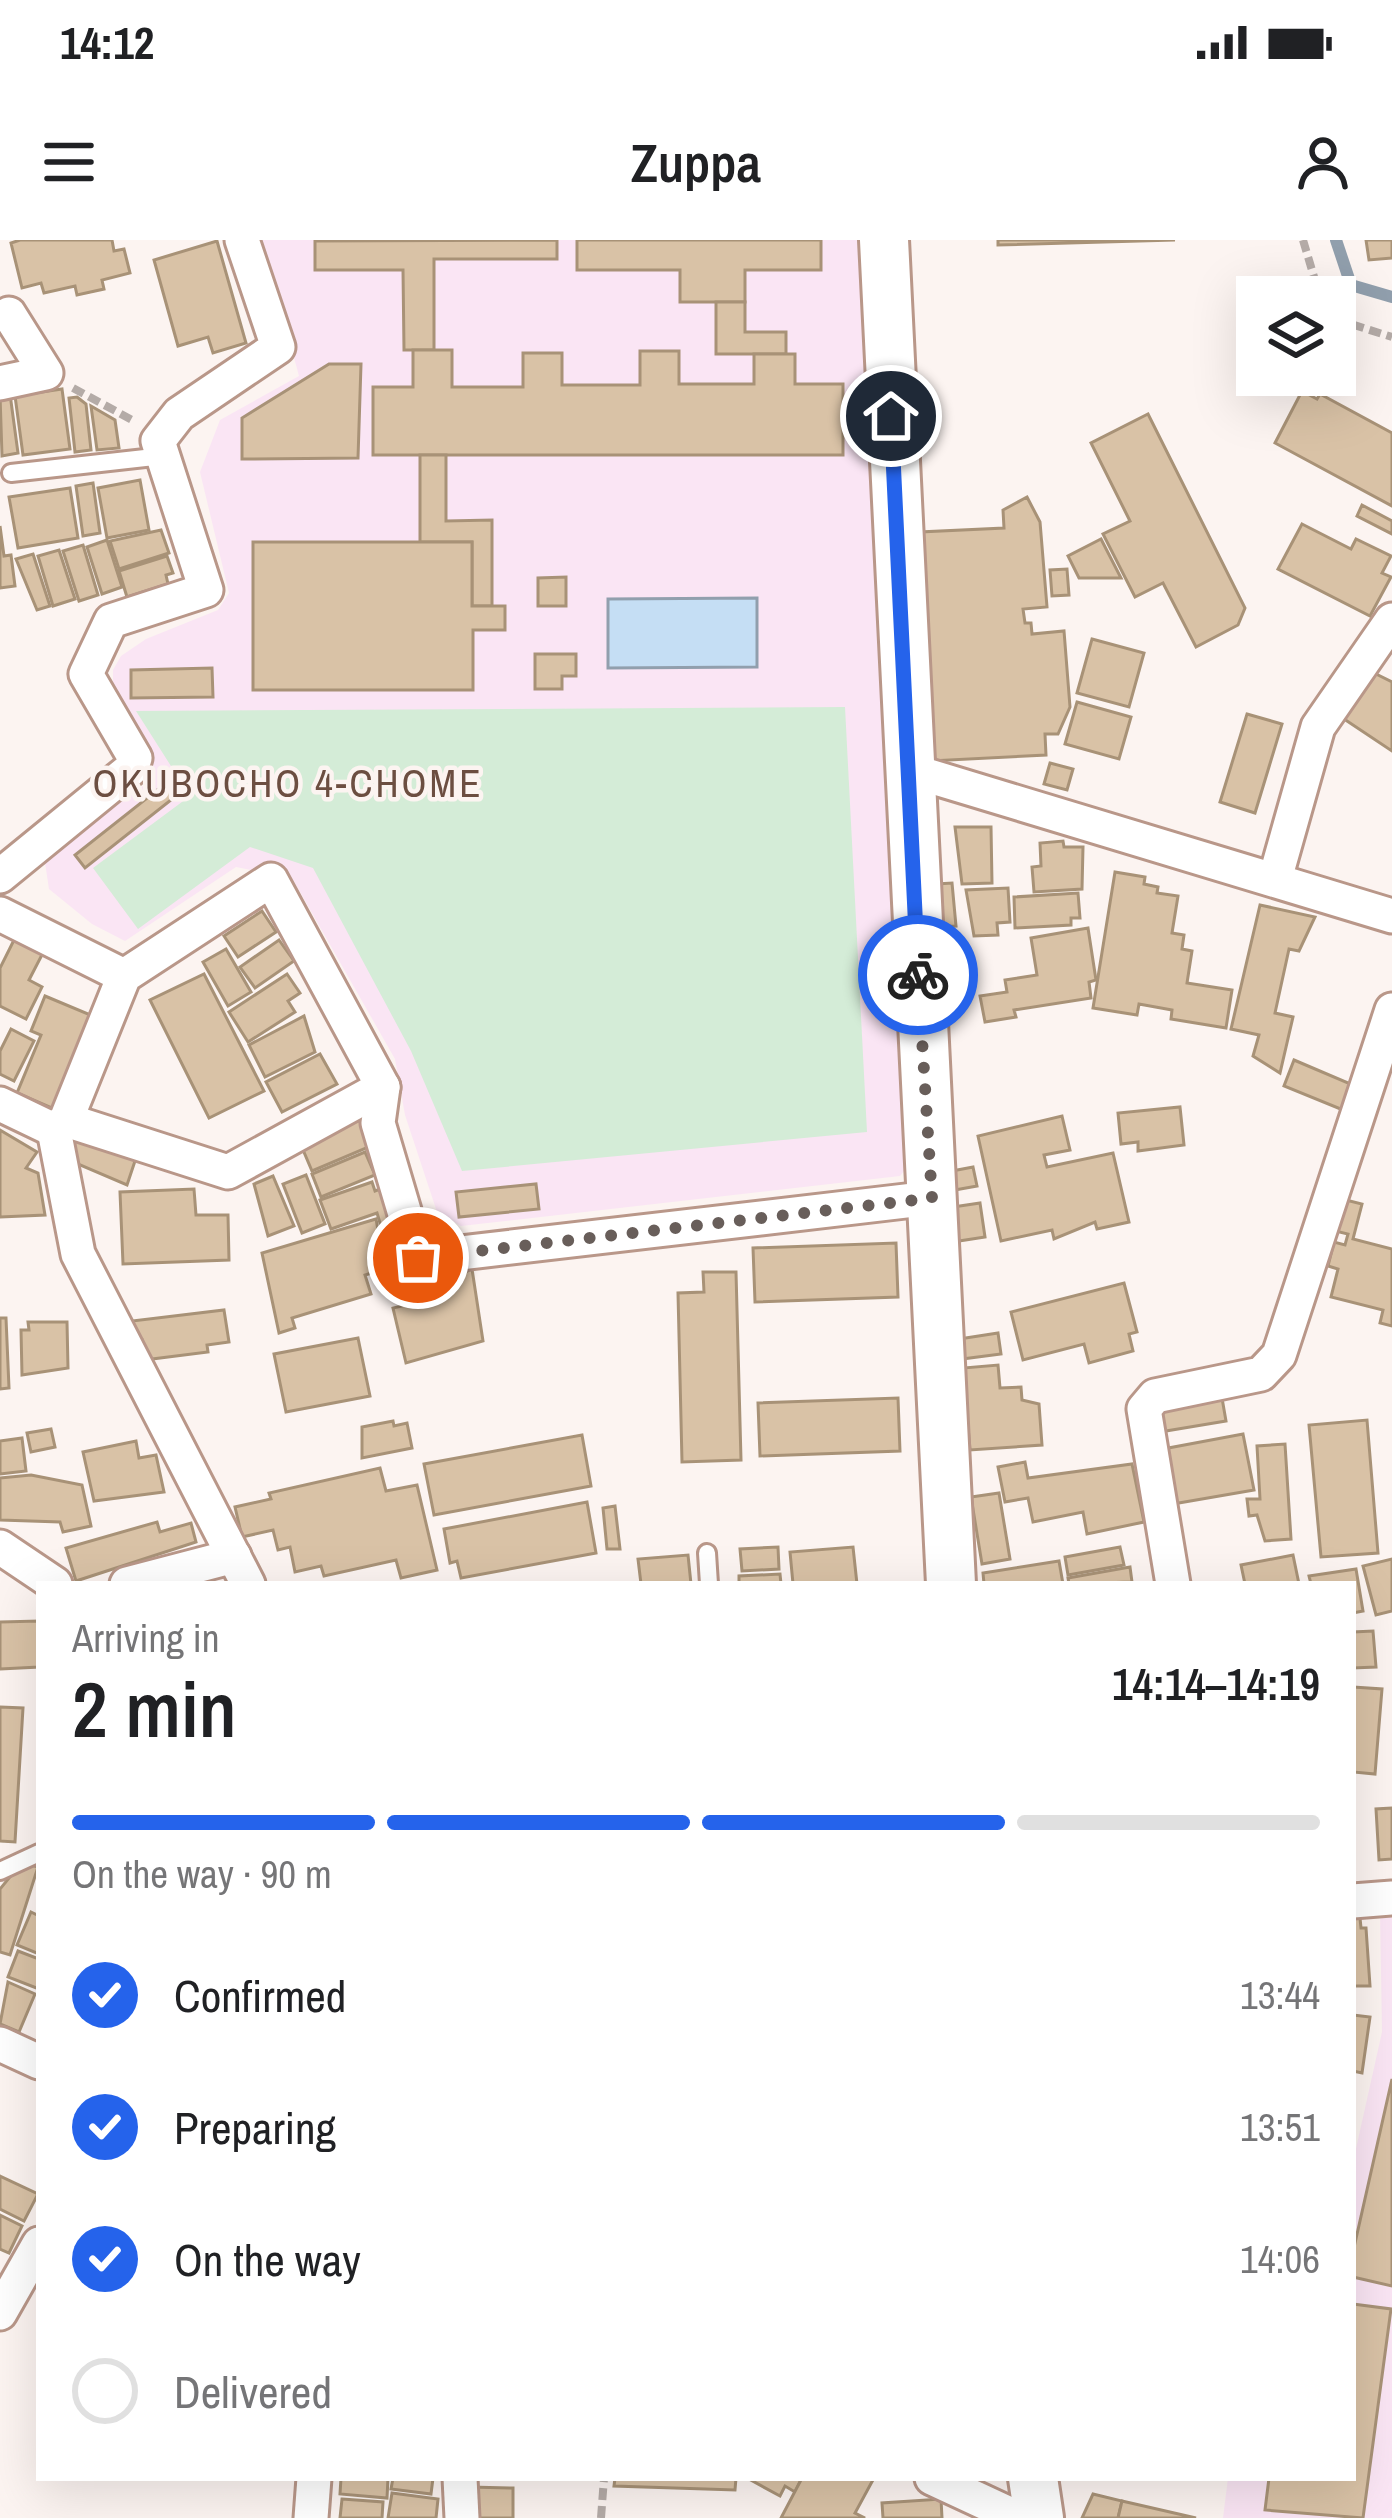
<!DOCTYPE html>
<meta charset="utf-8">
<style>
:root{--surface:#fff;--page:#f6f6f6;--text:#202124;--muted:#757577;--line:#e0e0e0;--accent:#2563eb}
body{margin:0;font-family:"Archivo Narrow",sans-serif;background:var(--page);color:var(--text);height:100vh;display:flex;flex-direction:column;font-size:45px;white-space:nowrap}
*{box-sizing:border-box;margin:0}
p{font-size:39px;color:var(--muted)}
.icon{flex:none;width:66px;height:66px;fill:none;stroke:currentColor;stroke-width:2;stroke-linecap:round;stroke-linejoin:round}
.map{position:relative;flex:1;overflow:hidden}
.side{position:absolute;left:36px;top:1341px;width:1320px;height:900px;display:flex;flex-direction:column;background:var(--surface);border-radius:0px;box-shadow:0 12px 48px #0002}
.side>*{flex:none}
.buttons{position:absolute;left:1236px;top:36px;display:grid;gap:24px}
.buttons a{display:grid;place-items:center;width:120px;height:120px;border-radius:0px;background:var(--surface);box-shadow:0 12px 48px #0002;font-size:60px}
.pin{position:absolute;display:grid;place-items:center;width:102px;height:102px;color:#fff;margin:-51px;border:6px solid #fff;border-radius:50%;box-shadow:0 3px 12px #0007}
.courier{position:absolute;display:grid;place-items:center;width:120px;height:120px;margin:-60px;border:9px solid #2563eb;border-radius:50%;background:#fff;color:#222;box-shadow:0 3px 15px #0007}
.overview em{font-style:normal;font-weight:600}
.overview div{display:flex;flex-direction:column-reverse}
.overview{display:flex;align-items:center;justify-content:space-between;height:204px;padding:0 36px}
h1{font-size:78px;font-weight:600;line-height:90px}
.bar{display:grid;grid-template-columns:repeat(4,1fr);gap:18px 12px;align-content:center;height:144px;padding:0 36px}
.bar i{height:15px;border-radius:9px;background:var(--line)}
.bar .selected{background:var(--accent)}
.bar p{grid-column:span 4}
ol{padding:0 36px;list-style:none}
li{display:flex;align-items:center;gap:36px;height:132px}
li p{margin-inline-start:auto}
li .icon{padding:12px;border-radius:50%;background:var(--accent);color:#fff;stroke-width:4}
li:last-child{color:var(--muted)}
li i{width:66px;height:66px;border:6px solid var(--line);border-radius:50%}
.status{display:flex;justify-content:space-between;align-items:center;height:84px;padding:0 60px;background:var(--surface);direction:ltr}
.status svg{height:33px;fill:currentColor}
header{display:flex;justify-content:space-between;align-items:center;height:156px;padding:0 36px;background:var(--surface);font-size:54px;font-weight:600}
.map>svg:first-child{display:block}
.education{fill:#fae5f4}
.green{fill:#d4ecd7}
.water{fill:#c5def4;stroke:#919fad;stroke-width:3}
.lines{fill:none;stroke-linecap:round;stroke-linejoin:round}
.stream{stroke:#919fad;stroke-width:12}
.building{fill:#d9c2a6;stroke:#a89277;stroke-width:3}
.lane-casing{stroke:#b99789;stroke-width:22}
.street-casing{stroke:#b99789;stroke-width:39}
.secondary-casing{stroke:#b99789;stroke-width:54}
.path{stroke:#b4aba7;stroke-width:8;stroke-dasharray:12 6;stroke-linecap:butt}
.lane{stroke:#fff;stroke-width:16}
.street{stroke:#fff;stroke-width:33}
.secondary{stroke:#fff;stroke-width:48}
.done{stroke:#685e5a;stroke-width:12;stroke-dasharray:0 21.6}
.route{stroke:#2563eb;stroke-width:15}
.labels{text-anchor:middle;stroke-width:9;stroke-linejoin:round;paint-order:stroke}
.neighbourhood-label{font-size:39px;letter-spacing:3px;fill:#6c4e41;stroke:#fcf4f1}
</style>
<div class="status"><b>14:12</b><svg viewBox="0 0 49 12"><path d="M0 12V9h3v3zM5 12V6h3v6zM10 12V3h3v9zM15 12V0h3v12zM26 1h20v11H26zM47 4h2v5h-2z"/></svg></div>
<header><svg class="icon" aria-label="menu" viewBox="0 0 24 24"><path d="M4 6h16M4 12h16M4 18h16"/></svg>Zuppa<svg class="icon" aria-label="person" viewBox="0 0 24 24"><circle cx="12" cy="8" r="4"/><path d="M4 21q1-7 8-7t8 7"/></svg></header>
<div class="map">
<svg width="1392" height="2278" viewBox="0 0 1392 2278">
<rect width="100%" height="100%" fill="#fcf4f1"/>
<g class="education">
<polygon points="262,0 861,0 908,926 900,936 461,986 437,972 405,875 395,819 292,638 236,627 125,701 92,684 49,649 44,616 149,542 149,529 113,453 113,430 121,416 146,399 218,370 229,353 200,232 220,180 299,136"/>
<polygon points="1380,1671 1392,1671 1392,2278 1223,2278 1228,2238 1353,2238 1353,1922 1382,1792"/>
</g>
<polygon class="green" points="845,467 867,892 462,931 411,811 313,628 250,607 138,689 93,628 190,556 136,471"/>
<polygon class="water" points="757,358 757,427 608,428 608,359"/>
<g class="lines">
<polyline class="stream" points="1336,0 1351,45 1392,57"/>
</g>
<g class="building">
<polygon points="20,0 112,0 114,11 124,9 130,33 102,40 104,49 77,55 75,46 44,53 41,43 22,48 11,3"/>
<polygon points="557,0 557,19 434,19 434,110 404,110 403,30 315,30 315,1"/>
<polygon points="577,0 821,0 821,30 745,30 745,62 680,62 680,30 577,30"/>
<polygon points="998,0 1175,0 998,5"/>
<polygon points="1366,0 1392,0 1392,18 1369,20"/>
<polygon points="217,1 246,103 213,113 208,97 178,106 154,20"/>
<polygon points="716,62 745,62 745,92 786,92 786,114 716,114"/>
<polygon points="413,110 452,110 452,147 523,147 523,113 562,113 562,145 640,145 640,111 679,111 679,144 754,144 754,114 795,114 795,144 843,144 843,215 373,215 373,147 413,147"/>
<polygon points="329,124 361,124 358,218 242,219 242,178"/>
<polygon points="62,149 70,209 23,215 15,156"/>
<polygon points="1302,151 1317,159 1320,154 1392,193 1392,266 1275,203"/>
<polygon points="10,154 18,213 2,216 0,155"/>
<polygon points="77,157 86,164 91,210 75,212 69,158"/>
<polygon points="91,166 115,180 119,208 97,210"/>
<polygon points="1148,174 1245,368 1238,385 1196,407 1163,343 1135,357 1103,294 1130,281 1091,203"/>
<polygon points="420,215 446,215 446,281 492,280 492,366 472,366 472,302 420,302"/>
<polygon points="140,240 149,290 107,298 98,248"/>
<polygon points="93,243 100,293 83,296 76,246"/>
<polygon points="70,248 78,298 18,308 9,257"/>
<polygon points="1027,257 1040,282 1047,367 1023,369 1025,383 1031,383 1032,394 1064,391 1070,467 1058,494 1045,494 1046,515 930,521 920,292 1004,288 1003,270"/>
<polygon points="1362,265 1392,281 1392,294 1357,276"/>
<polygon points="1302,284 1351,309 1356,299 1391,316 1382,333 1391,337 1370,376 1278,329"/>
<polygon points="0,286 4,316 11,315 15,346 0,348"/>
<polygon points="161,290 169,313 119,329 110,301"/>
<polygon points="1101,299 1121,338 1079,338 1068,316"/>
<polygon points="107,300 122,347 102,354 87,307"/>
<polygon points="253,302 472,302 472,366 505,366 505,390 473,390 473,450 253,450"/>
<polygon points="83,305 98,355 79,361 63,311"/>
<polygon points="59,310 75,359 53,366 38,316"/>
<polygon points="33,314 50,366 37,370 16,319"/>
<polygon points="167,316 173,333 166,335 168,344 127,357 119,331"/>
<polygon points="1067,329 1069,355 1052,356 1050,330"/>
<polygon points="566,337 566,366 538,366 538,338"/>
<polygon points="1092,399 1144,413 1129,467 1077,453"/>
<polygon points="535,414 576,414 576,436 562,436 562,449 535,449"/>
<polygon points="212,428 213,457 131,458 131,430"/>
<polygon points="1368,430 1392,442 1392,511 1344,479"/>
<polygon points="1077,462 1131,477 1119,519 1065,504"/>
<polygon points="1247,474 1282,484 1255,573 1220,562"/>
<polygon points="1050,523 1073,529 1067,550 1044,544"/>
<polygon points="166,543 176,556 85,628 75,615"/>
<polygon points="955,587 991,587 992,643 962,644"/>
<polygon points="1063,601 1064,607 1083,607 1082,649 1034,652 1032,627 1041,626 1040,603"/>
<polygon points="1115,632 1145,637 1144,644 1158,647 1157,653 1178,656 1172,693 1184,695 1182,709 1192,711 1187,743 1232,750 1226,788 1171,779 1172,770 1139,764 1137,775 1093,768"/>
<polygon points="952,643 956,686 938,687 937,644"/>
<polygon points="1008,648 1010,682 997,683 998,695 974,696 966,650"/>
<polygon points="1078,653 1080,678 1071,678 1071,685 1015,688 1014,657"/>
<polygon points="1260,665 1315,677 1299,711 1289,709 1275,773 1293,777 1280,833 1253,816 1259,795 1231,789"/>
<polygon points="262,671 276,692 238,717 224,696"/>
<polygon points="1088,688 1096,740 1089,742 1091,758 1014,770 1016,777 985,782 980,756 1007,752 1005,740 1037,735 1031,698"/>
<polygon points="16,696 45,709 29,740 42,747 26,779 0,766 0,728"/>
<polygon points="279,700 294,721 255,748 240,727"/>
<polygon points="226,709 251,752 228,766 203,722"/>
<polygon points="204,734 264,851 209,878 150,760"/>
<polygon points="287,734 300,753 288,761 295,772 248,802 229,772"/>
<polygon points="45,756 93,776 54,869 17,853 41,795 31,791"/>
<polygon points="304,776 315,812 265,837 249,805"/>
<polygon points="11,789 34,801 14,841 0,834 0,811"/>
<polygon points="320,814 337,844 282,872 266,842"/>
<polygon points="1294,820 1353,845 1343,870 1284,846"/>
<polygon points="1180,867 1184,905 1138,911 1138,902 1121,904 1118,873"/>
<polygon points="1062,876 1070,910 1044,915 1047,927 1113,913 1129,982 1097,989 1095,982 1054,999 1052,990 1001,1001 978,896"/>
<polygon points="361,880 371,906 312,931 298,898"/>
<polygon points="0,890 37,912 26,928 38,933 45,975 0,977"/>
<polygon points="73,898 136,918 127,945 66,919"/>
<polygon points="365,912 375,935 321,957 312,934"/>
<polygon points="973,927 977,946 955,950 952,931"/>
<polygon points="306,935 325,984 302,993 283,944"/>
<polygon points="273,936 294,986 268,996 254,944"/>
<polygon points="372,942 375,951 388,946 402,986 383,993 377,973 331,989 320,960"/>
<polygon points="536,944 539,969 459,977 456,952"/>
<polygon points="194,949 196,975 228,975 229,1020 123,1024 120,952"/>
<polygon points="1334,957 1362,964 1353,999 1392,1009 1392,1086 1380,1083 1383,1070 1331,1057 1338,1029 1328,1026 1334,1002 1345,1005 1348,994 1327,989"/>
<polygon points="980,963 985,997 959,1001 953,967"/>
<polygon points="376,979 385,1029 365,1035 371,1054 292,1078 295,1088 279,1093 262,1013"/>
<polygon points="896,1003 898,1057 755,1062 753,1008"/>
<polygon points="472,1029 483,1101 406,1123 393,1068 419,1062 417,1054"/>
<polygon points="703,1032 736,1032 741,1220 682,1222 678,1053 704,1052"/>
<polygon points="1124,1043 1137,1092 1129,1094 1133,1111 1089,1123 1084,1104 1023,1120 1011,1072"/>
<polygon points="224,1070 229,1102 207,1105 208,1112 144,1120 142,1100 134,1101 132,1081"/>
<polygon points="0,1078 6,1078 9,1148 0,1149"/>
<polygon points="28,1082 67,1082 68,1128 22,1135 21,1090 29,1090"/>
<polygon points="998,1093 1001,1114 962,1119 959,1099"/>
<polygon points="358,1098 370,1156 286,1172 274,1114"/>
<polygon points="998,1125 1000,1148 1021,1147 1022,1160 1039,1164 1042,1205 970,1210 963,1128"/>
<polygon points="898,1158 900,1211 760,1216 758,1163"/>
<polygon points="1222,1158 1226,1181 1160,1192 1156,1169"/>
<polygon points="1367,1180 1378,1313 1321,1317 1309,1185"/>
<polygon points="393,1181 394,1186 407,1183 412,1208 362,1218 362,1187"/>
<polygon points="51,1189 55,1207 31,1212 27,1193"/>
<polygon points="1243,1194 1254,1250 1173,1264 1163,1209"/>
<polygon points="582,1195 591,1246 434,1275 424,1224"/>
<polygon points="22,1198 26,1231 0,1234 0,1201"/>
<polygon points="136,1201 139,1218 156,1215 164,1252 94,1261 83,1212"/>
<polygon points="1285,1204 1291,1299 1265,1301 1257,1275 1249,1276 1247,1259 1260,1259 1257,1206"/>
<polygon points="1025,1222 1028,1238 1132,1224 1144,1282 1087,1294 1083,1272 1033,1282 1028,1258 1005,1262 998,1227"/>
<polygon points="380,1228 386,1251 417,1245 437,1330 401,1338 396,1320 324,1336 321,1326 295,1332 290,1307 278,1310 273,1290 242,1297 235,1267 271,1259 269,1253"/>
<polygon points="31,1235 82,1245 91,1286 63,1292 60,1282 0,1280 0,1238"/>
<polygon points="999,1253 1010,1319 982,1324 971,1257"/>
<polygon points="587,1262 596,1313 461,1338 457,1321 450,1323 444,1289"/>
<polygon points="615,1266 620,1309 607,1309 603,1268"/>
<polygon points="157,1282 160,1292 191,1283 196,1302 76,1341 66,1308"/>
<polygon points="778,1307 779,1329 742,1331 740,1309"/>
<polygon points="853,1307 857,1344 793,1344 790,1312"/>
<polygon points="1120,1307 1124,1325 1068,1335 1065,1317"/>
<polygon points="688,1315 691,1344 641,1344 638,1319"/>
<polygon points="1293,1315 1299,1344 1245,1344 1241,1325"/>
<polygon points="1392,1319 1392,1371 1376,1375 1363,1326"/>
<polygon points="1059,1321 1063,1344 984,1344 983,1333"/>
<polygon points="1130,1327 1132,1342 1069,1344 1068,1338"/>
<polygon points="1356,1329 1363,1371 1353,1373 1353,1344 1311,1344 1309,1336"/>
<polygon points="780,1334 781,1344 739,1344 739,1336"/>
<polygon points="39,1381 39,1427 0,1429 0,1382"/>
<polygon points="1373,1391 1376,1427 1353,1428 1353,1392"/>
<polygon points="1353,1447 1382,1449 1375,1534 1353,1532"/>
<polygon points="0,1467 23,1468 15,1602 0,1601"/>
<polygon points="1392,1568 1392,1619 1379,1620 1376,1569"/>
<polygon points="22,1622 38,1627 10,1715 0,1712 0,1649"/>
<polygon points="31,1672 39,1676 39,1714 17,1705"/>
<polygon points="1360,1678 1361,1688 1366,1688 1370,1746 1353,1746 1353,1679"/>
<polygon points="18,1711 39,1719 39,1749 8,1737"/>
<polygon points="8,1742 35,1754 19,1792 0,1784"/>
<polygon points="1353,1775 1370,1777 1362,1833 1353,1831"/>
<polygon points="1392,1839 1392,2046 1353,2037 1353,2012"/>
<polygon points="0,1936 38,1954 24,1981 0,1969"/>
<polygon points="0,1975 22,1986 9,2013 0,2009"/>
<polygon points="1353,2064 1391,2069 1363,2278 1265,2270 1269,2238 1353,2238"/>
<polygon points="341,2238 388,2238 387,2258 340,2254"/>
<polygon points="393,2238 433,2238 431,2254 391,2249"/>
<polygon points="615,2238 736,2238 735,2250 614,2246"/>
<polygon points="747,2238 802,2238 795,2252 785,2246 780,2256"/>
<polygon points="802,2238 874,2238 855,2273 865,2278 781,2278"/>
<polygon points="469,2247 513,2248 513,2278 469,2278"/>
<polygon points="392,2253 438,2259 436,2278 388,2278"/>
<polygon points="1093,2254 1122,2261 1118,2278 1082,2278"/>
<polygon points="342,2259 383,2262 382,2278 340,2278"/>
<polygon points="941,2259 942,2278 883,2278 882,2263"/>
<polygon points="1122,2261 1196,2278 1118,2278"/>
</g>
<g class="lines">
<defs>
<g id="lane">
<polyline points="11,233 163,216"/>
<polyline points="707,1313 709,1344"/>
<polyline points="0,1631 39,1613"/>
</g>
<g id="street">
<polyline points="0,143 46,133 9,74"/>
<polyline points="906,529 1392,676"/>
<polyline points="0,636 131,529 135,518 86,434 111,381 206,350 158,201 179,174 278,107 242,0"/>
<polyline points="1275,639 1318,487 1392,380"/>
<polyline points="0,674 124,736"/>
<polyline points="0,864 54,890"/>
<polyline points="66,880 228,932 383,847"/>
<polyline points="0,1307 55,1344"/>
<polyline points="127,1344 234,1316"/>
<polyline points="248,1344 78,1014 54,890 66,880 124,736 271,640 383,847 378,883 418,1018 931,958"/>
<polyline points="1173,1344 1144,1169 1155,1156 1261,1134 1279,1115 1392,770"/>
<polyline points="1353,1661 1392,1658"/>
<polyline points="0,1804 39,1822"/>
<polyline points="0,2073 39,2004"/>
<polyline points="460,2238 462,2278"/>
<polyline points="932,2238 1018,2278"/>
<polyline points="311,2278 314,2238"/>
</g>
<g id="secondary">
<polyline points="884,0 951,1344"/>
<polyline points="1033,2238 1039,2278"/>
</g>
</defs>
<use href="#lane" class="lane-casing"/>
<use href="#street" class="street-casing"/>
<use href="#secondary" class="secondary-casing"/>
<g class="path">
<polyline points="1303,0 1320,57"/>
<polyline points="1335,79 1392,97"/>
<polyline points="73,148 134,181"/>
<polyline points="601,2278 604,2238"/>
</g>
<use href="#lane" class="lane"/>
<use href="#street" class="street"/>
<use href="#secondary" class="secondary"/>
</g>
<g class="lines">
<polyline class="done" points="418,1018 932,958 918,735"/>
<polyline class="route" points="891,176 918,735"/>
</g>
<g class="labels">
<g class="neighbourhood-label">
<text x="288" y="557">OKUBOCHO 4-CHOME</text>
</g>
</g>
</svg>
<div class="buttons">
<a><svg class="icon" aria-label="layers" viewBox="0 0 24 24"><path d="M12 4l9 5-9 5-9-5zM3 14l9 5 9-5"/></svg></a>
</div>
<div class="pin" style="left:418px;top:1018px;background:#ea580c"><svg class="icon" aria-label="bag" viewBox="0 0 24 24"><path d="M5 8h14l-1 12H6zM9 8a3 3 0 0 1 6 0"/></svg></div>
<div class="pin" style="left:891px;top:176px;background:#1f2937"><svg class="icon" aria-label="home" viewBox="0 0 24 24"><path d="M3 11l9-7 9 7M6 9v11h12V9"/></svg></div>
<div class="courier" style="left:918px;top:735px"><svg class="icon" aria-label="bike" viewBox="0 0 24 24"><circle cx="6" cy="16" r="4"/><circle cx="18" cy="16" r="4"/><path d="M6 16l4-8h5l3 8M10 8l3 8H6M13 5h3"/></svg></div>
<section class="side">
<div class="overview"><div><h1>2 min</h1><p>Arriving in</p></div><em>14:14–14:19</em></div>
<div class="bar"><i class="selected"></i><i class="selected"></i><i class="selected"></i><i></i><p>On the way · 90 m</p></div>
<ol>
<li><svg class="icon" aria-label="check" viewBox="0 0 24 24"><path d="M5 12l5 5 9-10"/></svg>Confirmed<p>13:44</p></li>
<li><svg class="icon" aria-label="check" viewBox="0 0 24 24"><path d="M5 12l5 5 9-10"/></svg>Preparing<p>13:51</p></li>
<li><svg class="icon" aria-label="check" viewBox="0 0 24 24"><path d="M5 12l5 5 9-10"/></svg>On the way<p>14:06</p></li>
<li><i></i>Delivered</li>
</ol>
</section>
</div>
